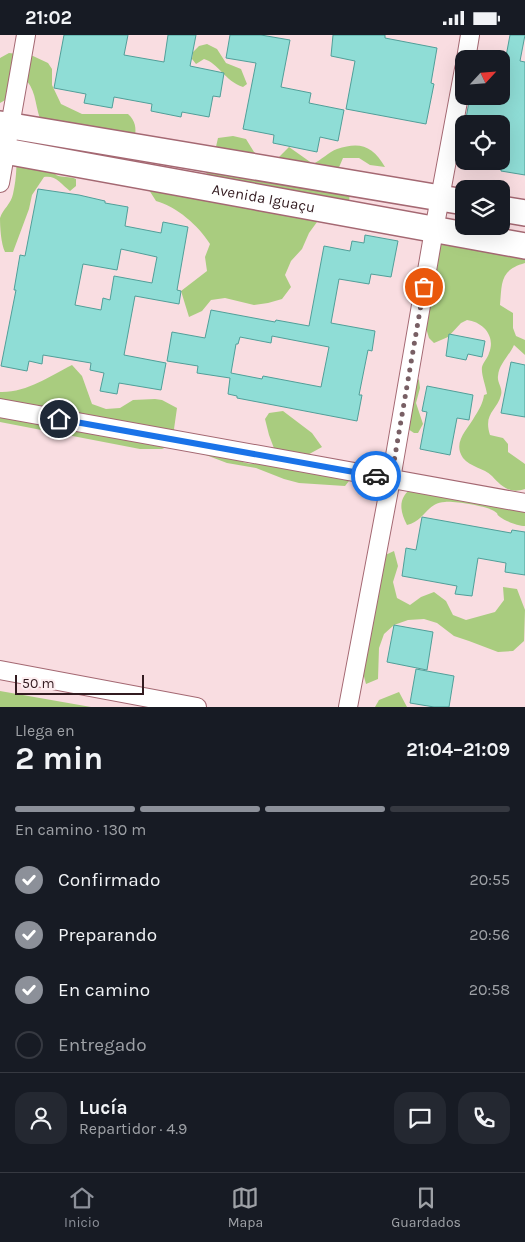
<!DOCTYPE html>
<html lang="es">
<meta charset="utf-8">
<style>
:root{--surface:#171b24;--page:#242831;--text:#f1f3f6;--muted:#9ea1a6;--line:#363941;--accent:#8c9099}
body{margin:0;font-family:Karla,sans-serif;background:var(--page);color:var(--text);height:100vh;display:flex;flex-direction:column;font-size:19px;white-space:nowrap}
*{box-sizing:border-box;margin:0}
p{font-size:16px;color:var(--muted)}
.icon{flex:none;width:28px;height:28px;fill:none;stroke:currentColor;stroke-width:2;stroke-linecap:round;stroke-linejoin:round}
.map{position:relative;height:672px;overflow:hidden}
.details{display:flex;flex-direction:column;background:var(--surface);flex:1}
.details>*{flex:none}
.needle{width:32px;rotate:64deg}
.controls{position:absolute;left:455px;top:15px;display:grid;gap:10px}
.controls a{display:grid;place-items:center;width:55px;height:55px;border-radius:10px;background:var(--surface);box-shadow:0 5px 20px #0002;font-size:25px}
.scale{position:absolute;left:15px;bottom:12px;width:129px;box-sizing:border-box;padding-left:5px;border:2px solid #331b20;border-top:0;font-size:14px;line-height:18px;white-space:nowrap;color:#331b20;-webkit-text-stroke:4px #fdeef0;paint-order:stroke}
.pin{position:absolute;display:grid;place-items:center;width:42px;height:42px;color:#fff;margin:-21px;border:2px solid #fff;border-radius:50%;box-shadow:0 1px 5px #0007}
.courier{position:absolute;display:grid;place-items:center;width:50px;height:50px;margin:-25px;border:4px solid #1a73e8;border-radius:50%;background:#fff;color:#222;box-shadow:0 1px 6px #0007}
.headline em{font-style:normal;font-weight:700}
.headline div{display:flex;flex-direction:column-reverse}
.headline{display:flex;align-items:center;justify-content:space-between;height:85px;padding:0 15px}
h1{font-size:32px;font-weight:700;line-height:38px}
.bar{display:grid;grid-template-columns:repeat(4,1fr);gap:8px 5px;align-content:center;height:60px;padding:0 15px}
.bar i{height:6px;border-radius:4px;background:var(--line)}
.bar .on{background:var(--accent)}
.bar p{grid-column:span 4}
.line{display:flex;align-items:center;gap:12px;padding:0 15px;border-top:1px solid var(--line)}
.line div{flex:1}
.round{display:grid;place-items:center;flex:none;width:52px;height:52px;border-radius:15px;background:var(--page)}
ol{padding:0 15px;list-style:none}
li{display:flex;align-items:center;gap:15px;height:55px}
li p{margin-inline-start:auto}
li .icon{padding:5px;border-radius:50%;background:var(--accent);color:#fff;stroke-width:4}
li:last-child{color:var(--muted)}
li i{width:28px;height:28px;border:2px solid var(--line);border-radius:50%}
.status{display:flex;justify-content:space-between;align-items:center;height:35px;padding:0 25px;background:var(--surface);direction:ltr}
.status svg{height:14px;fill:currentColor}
.dock{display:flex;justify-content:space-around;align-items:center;height:70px;border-top:1px solid var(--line);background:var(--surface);font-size:14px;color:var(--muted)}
.dock a{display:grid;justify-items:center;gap:2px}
.dock .on{color:var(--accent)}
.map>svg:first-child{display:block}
.green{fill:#a9cc7f}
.building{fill:#8fddd6;stroke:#519f99;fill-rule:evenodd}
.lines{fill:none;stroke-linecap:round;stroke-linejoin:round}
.street-casing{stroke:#a46872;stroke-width:20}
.secondary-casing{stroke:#a46872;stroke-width:28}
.street{stroke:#fff;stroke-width:18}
.secondary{stroke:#fff;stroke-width:25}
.done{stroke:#785f64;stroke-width:5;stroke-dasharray:0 9}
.route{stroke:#1a73e8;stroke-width:6}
.labels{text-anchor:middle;stroke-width:4.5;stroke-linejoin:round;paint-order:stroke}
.street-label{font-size:15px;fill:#331b20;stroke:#fdeef0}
</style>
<div class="status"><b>21:02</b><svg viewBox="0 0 49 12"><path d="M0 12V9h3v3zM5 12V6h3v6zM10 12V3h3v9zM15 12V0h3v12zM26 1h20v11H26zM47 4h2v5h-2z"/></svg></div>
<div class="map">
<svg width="525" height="672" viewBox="0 0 525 672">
<rect width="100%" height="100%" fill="#f9dde1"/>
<g class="green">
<path d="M 207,9 L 217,14 L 226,28 L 241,34 L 247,49 L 243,52 C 225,46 218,28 204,24 L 196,29 L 192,24 L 193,17 L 199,11 Z"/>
<path d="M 9,18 L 33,21 L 48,28 L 52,34 L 52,50 L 61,69 L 82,79 L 128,79 C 143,92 132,111 125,127 L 52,134 L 56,140 C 63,143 69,141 76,144 L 76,151 L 70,156 C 61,149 56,140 44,142 L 32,160 L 29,174 L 13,217 L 5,217 C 1,209 0,192 0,183 C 3,174 11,169 13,159 C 17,142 17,125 16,107 L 20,102 L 42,88 C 35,74 37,58 27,46 L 7,64 L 0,68 L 0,23 Z"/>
<path d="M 233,101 L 246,104 L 254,117 L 265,127 L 279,122 L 289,112 L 313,129 C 321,125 329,117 337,114 C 360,106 373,111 385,132 L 370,130 L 359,123 L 343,123 L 337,137 C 351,153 352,158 346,178 L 317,187 L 309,198 L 302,214 L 291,226 L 285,240 L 291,252 L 282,264 L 268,268 L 254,270 L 225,263 L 211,265 L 202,276 L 189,282 L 181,256 L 207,236 L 205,222 L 210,209 C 198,190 177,172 156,166 L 149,155 L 212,150 L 206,137 L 194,130 L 215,116 L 218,103 Z"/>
<polygon points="489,147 504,152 509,167 506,186 501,189 501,154 481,154 482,149"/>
<path d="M 445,205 L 493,216 C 504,223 513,218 525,214 L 525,228 C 500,235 502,247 500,270 L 513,278 L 513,293 L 516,301 L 525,305 L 525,320 L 514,310 C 509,321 499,329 498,341 C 497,348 503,353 501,360 C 497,376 483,378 490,400 L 503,403 L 508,409 L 508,417 L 525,429 L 525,454 C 510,459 502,452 492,441 C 484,433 470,432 463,423 C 452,407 468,394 475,381 C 479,375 483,368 484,360 L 487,359 C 486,351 481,340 482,332 C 483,327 488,323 489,318 C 496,301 483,287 467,285 L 461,288 L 448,302 L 434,308 L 429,303 L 424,287 L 440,209 Z"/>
<path d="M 72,330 L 82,341 L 92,369 L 106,374 L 120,373 L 133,365 L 155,364 L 162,365 L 177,373 L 174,394 L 180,406 L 162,414 L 140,414 L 0,387 L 0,357 C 26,358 50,341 72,330 Z"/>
<polygon points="415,341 419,345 420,353 416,368 423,389 418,398 414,398 408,394"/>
<path d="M 283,376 L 312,398 L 322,412 L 302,423 L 344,441 L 349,446 L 345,451 L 299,448 L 284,444 L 256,433 L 227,428 L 198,417 L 191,417 L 197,411 C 208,414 221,415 231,419 C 235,421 237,425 241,426 C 253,433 268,425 275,416 L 269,400 L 265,384 L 269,378 Z"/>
<path d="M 414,452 L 525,470 L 525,491 C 518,491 505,486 500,482 C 495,478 500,480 494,476 C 486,471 455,466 445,467 C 426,468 425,486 407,490 C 399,475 398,461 414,452 Z"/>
<polygon points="394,516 398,531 393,547 397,563 410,570 421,562 434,557 446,566 453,580 466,585 495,577 504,565 503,552 517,554 525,575 524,606 513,616 498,617 469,606 454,601 437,588 424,584 408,585 394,590 384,599 379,613 378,644 366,649 362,634 375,568 379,553 381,522"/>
<polygon points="0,656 91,672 0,672"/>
<polygon points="399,657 407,672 375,672 379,665"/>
</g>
<g class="building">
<polygon points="64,0 128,0 124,20 164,27 168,0 196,0 190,31 224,38 220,62 213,61 209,82 182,77 181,82 151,76 152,69 114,62 112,73 84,68 86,59 54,53"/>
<polygon points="230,0 261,0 290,5 281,52 311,58 309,68 344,75 338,106 320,102 317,117 273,108 274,100 243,94 256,28 226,23"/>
<polygon points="333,0 385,0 385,3 437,13 431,48 434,49 426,89 346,74 355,26 331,21"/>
<polygon points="510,0 525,0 520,26 525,27 525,140 501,136 501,89 465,89 470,61 501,61 501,32 504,32"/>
<path d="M 38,154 L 79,160 L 105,166 L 105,168 L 128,172 L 125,191 L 161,198 L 163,187 L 188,192 L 177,255 L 181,256 L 179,269 L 135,261 L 124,320 L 166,328 L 161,355 L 119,348 L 117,359 L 100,356 L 104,338 L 90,335 L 91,328 L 43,320 L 42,329 L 29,326 L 27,336 L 1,331 L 16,255 L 14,255 L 20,220 L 25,221 ZM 121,214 L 157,222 L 152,248 L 114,241 L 110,265 L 103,263 L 101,275 L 75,270 L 83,229 L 117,235 Z"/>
<path d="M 365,200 L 398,206 L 391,242 L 371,239 L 369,249 L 339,244 L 331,288 L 375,296 L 372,316 L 368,315 L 359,360 L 362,360 L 357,386 L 237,363 L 237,361 L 228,359 L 230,343 L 197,338 L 198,331 L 167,326 L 172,297 L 205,303 L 211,275 L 275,287 L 276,285 L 309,291 L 324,211 L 350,216 L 352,206 L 364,208 ZM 272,301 L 329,312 L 321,352 L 263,341 L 262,344 L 231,338 L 236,309 L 238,309 L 240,302 L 271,308 Z"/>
<polygon points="449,299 485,306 482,322 468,319 466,325 446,321"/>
<polygon points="511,327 525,330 525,382 501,378"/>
<polygon points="427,351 473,360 469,385 457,383 450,420 420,414 427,377 422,376"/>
<polygon points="422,482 511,498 512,495 525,497 525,540 505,537 506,528 478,523 472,561 455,559 457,551 402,541 406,513 416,515"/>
<polygon points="394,590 433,597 427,635 387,627"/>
<polygon points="416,634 454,641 449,672 434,672 410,668"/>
</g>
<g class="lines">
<defs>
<g id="street">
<polyline points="466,24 470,0"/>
<polyline points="0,148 26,0"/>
<polyline points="0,373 525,468"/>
<polyline points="0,635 197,672"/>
<polyline points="348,672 391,444 434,195 464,34"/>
</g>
<g id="secondary">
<polyline points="0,89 464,167"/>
<path id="s1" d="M 0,115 L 525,211"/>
<polyline points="501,174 525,178"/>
</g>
</defs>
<use href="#street" class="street-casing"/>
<use href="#secondary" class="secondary-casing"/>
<use href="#street" class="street"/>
<use href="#secondary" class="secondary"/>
</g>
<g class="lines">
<polyline class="done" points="376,441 391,444 424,252"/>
<polyline class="route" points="59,384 376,441"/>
</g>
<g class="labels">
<g class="street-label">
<text dy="5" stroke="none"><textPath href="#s1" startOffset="268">Avenida Iguaçu</textPath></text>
</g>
</g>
</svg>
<div class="controls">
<a><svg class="needle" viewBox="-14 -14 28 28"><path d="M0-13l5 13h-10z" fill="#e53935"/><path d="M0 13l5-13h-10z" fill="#9ea1a6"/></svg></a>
<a><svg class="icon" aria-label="locate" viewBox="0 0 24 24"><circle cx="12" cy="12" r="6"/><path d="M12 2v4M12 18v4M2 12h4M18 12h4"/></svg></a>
<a><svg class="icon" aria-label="layers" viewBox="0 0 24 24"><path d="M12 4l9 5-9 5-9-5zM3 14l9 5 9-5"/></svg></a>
</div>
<div class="scale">50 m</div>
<div class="pin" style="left:424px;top:252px;background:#ea580c"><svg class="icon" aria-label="bag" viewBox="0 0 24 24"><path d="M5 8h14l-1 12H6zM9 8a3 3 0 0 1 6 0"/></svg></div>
<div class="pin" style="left:59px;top:384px;background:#1f2937"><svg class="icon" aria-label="home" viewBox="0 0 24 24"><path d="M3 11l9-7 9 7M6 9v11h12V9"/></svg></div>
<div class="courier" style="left:376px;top:441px"><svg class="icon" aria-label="car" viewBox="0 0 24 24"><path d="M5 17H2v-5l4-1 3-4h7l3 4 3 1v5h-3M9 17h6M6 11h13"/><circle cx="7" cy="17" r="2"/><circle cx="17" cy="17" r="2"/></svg></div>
</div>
<section class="details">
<div class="headline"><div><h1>2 min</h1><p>Llega en</p></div><em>21:04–21:09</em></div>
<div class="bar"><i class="on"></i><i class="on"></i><i class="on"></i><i></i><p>En camino · 130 m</p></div>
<ol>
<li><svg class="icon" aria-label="check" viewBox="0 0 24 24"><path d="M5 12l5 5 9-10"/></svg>Confirmado<p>20:55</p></li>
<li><svg class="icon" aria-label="check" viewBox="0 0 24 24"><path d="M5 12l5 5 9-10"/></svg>Preparando<p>20:56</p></li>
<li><svg class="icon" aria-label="check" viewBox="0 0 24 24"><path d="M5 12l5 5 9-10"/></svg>En camino<p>20:58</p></li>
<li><i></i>Entregado</li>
</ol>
<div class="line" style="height:90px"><a class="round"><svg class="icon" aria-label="person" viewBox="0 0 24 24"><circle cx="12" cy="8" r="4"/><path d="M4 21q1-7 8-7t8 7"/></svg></a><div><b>Lucía</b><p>Repartidor · 4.9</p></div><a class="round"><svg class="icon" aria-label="chat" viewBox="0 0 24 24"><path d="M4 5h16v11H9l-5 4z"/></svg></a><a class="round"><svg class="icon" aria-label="phone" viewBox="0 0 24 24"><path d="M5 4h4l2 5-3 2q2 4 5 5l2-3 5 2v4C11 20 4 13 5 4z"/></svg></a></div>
</section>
<nav class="dock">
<a class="on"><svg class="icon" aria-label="home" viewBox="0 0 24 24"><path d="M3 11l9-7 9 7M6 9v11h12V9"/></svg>Inicio</a>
<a><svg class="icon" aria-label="map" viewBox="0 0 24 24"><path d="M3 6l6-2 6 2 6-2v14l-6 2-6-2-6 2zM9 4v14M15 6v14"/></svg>Mapa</a>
<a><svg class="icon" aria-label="saved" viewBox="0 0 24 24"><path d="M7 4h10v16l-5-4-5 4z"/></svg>Guardados</a>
</nav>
